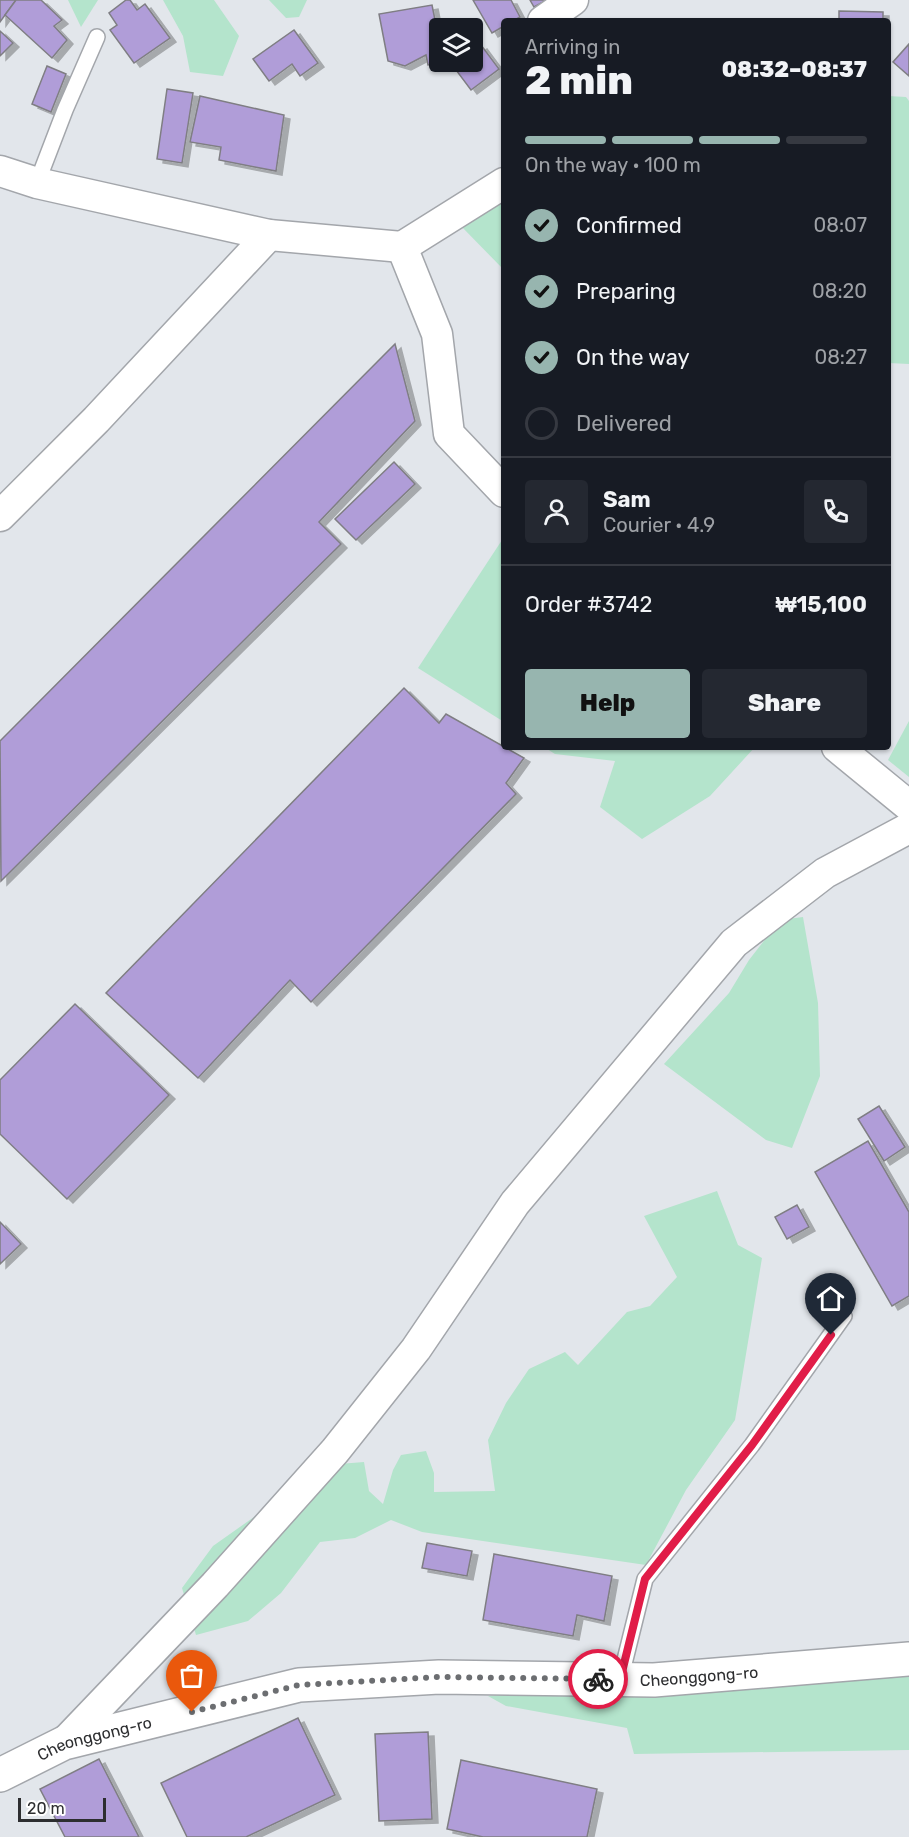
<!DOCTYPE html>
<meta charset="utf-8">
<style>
:root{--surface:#171b24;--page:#242831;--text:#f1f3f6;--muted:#9ea1a6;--line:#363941;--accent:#97b5af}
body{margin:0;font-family:Rubik,sans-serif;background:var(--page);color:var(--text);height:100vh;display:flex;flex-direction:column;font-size:22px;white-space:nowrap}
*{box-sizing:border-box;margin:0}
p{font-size:20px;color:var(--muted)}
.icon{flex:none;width:33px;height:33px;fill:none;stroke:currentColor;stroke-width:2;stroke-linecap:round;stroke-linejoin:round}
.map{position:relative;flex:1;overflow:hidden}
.drawer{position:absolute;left:501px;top:18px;width:390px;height:732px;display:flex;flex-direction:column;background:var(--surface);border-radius:6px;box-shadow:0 2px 4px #0004}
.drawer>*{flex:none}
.tools{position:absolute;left:429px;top:18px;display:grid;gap:12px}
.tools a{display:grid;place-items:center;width:54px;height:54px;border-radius:6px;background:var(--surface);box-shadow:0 2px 4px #0004;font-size:30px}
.scale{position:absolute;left:18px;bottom:15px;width:88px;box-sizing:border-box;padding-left:6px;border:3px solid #2d2e30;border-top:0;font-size:16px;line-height:21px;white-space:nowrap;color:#2d2e30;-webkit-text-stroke:4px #fff;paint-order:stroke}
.pin{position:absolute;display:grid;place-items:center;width:51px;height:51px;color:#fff;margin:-62px -26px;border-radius:50% 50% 50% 0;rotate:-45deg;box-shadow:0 0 6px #0007}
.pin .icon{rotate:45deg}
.courier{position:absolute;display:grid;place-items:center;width:60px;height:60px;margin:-30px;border:4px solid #e11d48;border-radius:50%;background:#fff;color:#222;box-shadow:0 2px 8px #0007}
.overview em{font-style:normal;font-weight:800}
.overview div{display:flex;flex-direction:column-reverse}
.overview{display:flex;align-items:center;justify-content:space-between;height:102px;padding:0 24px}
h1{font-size:39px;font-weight:800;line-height:45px}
.bar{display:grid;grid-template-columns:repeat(4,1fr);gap:9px 6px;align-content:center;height:72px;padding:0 24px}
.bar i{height:8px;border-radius:4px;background:var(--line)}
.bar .on{background:var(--accent)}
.bar p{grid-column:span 4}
.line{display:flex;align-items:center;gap:15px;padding:0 24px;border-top:2px solid var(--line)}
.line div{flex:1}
.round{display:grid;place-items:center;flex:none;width:63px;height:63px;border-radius:6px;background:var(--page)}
ol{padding:0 24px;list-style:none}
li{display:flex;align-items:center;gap:18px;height:66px}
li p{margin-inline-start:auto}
li .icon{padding:6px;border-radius:50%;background:var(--accent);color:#111;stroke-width:4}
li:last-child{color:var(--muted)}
li i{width:33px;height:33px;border:3px solid var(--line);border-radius:50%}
.primary-button{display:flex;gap:12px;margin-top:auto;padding:12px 24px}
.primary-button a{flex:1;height:69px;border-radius:6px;background:var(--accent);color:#111;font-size:24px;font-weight:800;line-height:69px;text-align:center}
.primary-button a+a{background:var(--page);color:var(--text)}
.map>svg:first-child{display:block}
.green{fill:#b4e4cc}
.building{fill:#b09dd8;stroke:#7f7e83;stroke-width:1.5;filter:url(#shadow)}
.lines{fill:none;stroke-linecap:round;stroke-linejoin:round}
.service-casing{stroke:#a3a6ab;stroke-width:18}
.minor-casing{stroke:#a3a6ab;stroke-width:33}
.tertiary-casing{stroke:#a3a6ab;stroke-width:36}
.service{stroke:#fff;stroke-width:15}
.minor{stroke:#fff;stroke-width:30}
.tertiary{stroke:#fff;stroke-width:33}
.done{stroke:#6c6e71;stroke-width:6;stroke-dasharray:0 10.8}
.route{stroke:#e11d48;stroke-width:8}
.labels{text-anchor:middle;stroke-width:4.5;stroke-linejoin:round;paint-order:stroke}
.street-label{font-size:16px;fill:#2d2e30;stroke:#fff}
</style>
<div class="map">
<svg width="909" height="1837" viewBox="0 0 909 1837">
<defs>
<filter id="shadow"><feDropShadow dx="6" dy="4" stdDeviation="0" flood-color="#0004"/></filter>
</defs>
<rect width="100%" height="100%" fill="#e2e6eb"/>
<g class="green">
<polygon points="68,0 98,0 81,27"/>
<polygon points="163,0 214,0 239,36 223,76 190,72 183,36"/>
<polygon points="269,0 307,0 299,17 286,18"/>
<polygon points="888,96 906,97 909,101 909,364 888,363"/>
<polygon points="504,198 504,270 461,226"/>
<polygon points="504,537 504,722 418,668"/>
<polygon points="909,721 909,777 888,760"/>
<polygon points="544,747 755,747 710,796 642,839 600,807 615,761 555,754"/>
<polygon points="803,917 818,1003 820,1076 792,1148 766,1140 664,1064 729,993 749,960 780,920"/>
<polygon points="717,1191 738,1245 762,1258 735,1420 686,1490 646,1565 422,1532 391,1520 355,1538 320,1542 281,1593 248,1621 196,1635 182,1588 213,1546 254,1517 339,1464 364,1462 369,1491 383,1504 393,1470 401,1455 426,1451 434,1473 434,1492 495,1491 488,1440 506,1403 529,1369 565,1352 578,1365 627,1312 650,1306 677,1277 644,1216"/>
<polygon points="909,1673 909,1750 634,1754 627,1728 506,1706 488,1696"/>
</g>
<g class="building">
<polygon points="0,0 16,0 0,22"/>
<polygon points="16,0 41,0 62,20 54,26 67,40 52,58 5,15"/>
<polygon points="126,0 130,0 137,10 145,4 170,38 134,63 110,30 117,25 109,13"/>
<polygon points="473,0 511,0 520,17 513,21 504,21 504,26 492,33"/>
<polygon points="530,0 547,0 534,7"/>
<polygon points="432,5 440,45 440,62 443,63 428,65 426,55 405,66 388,61 379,14"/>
<polygon points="839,11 883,12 883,21 839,21"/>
<polygon points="294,30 318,63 300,76 292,64 269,81 253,59"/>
<polygon points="0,31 13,43 0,56"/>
<polygon points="909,44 909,76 893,62"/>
<polygon points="481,45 499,69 471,90 453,66 459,62 472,62 472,51"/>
<polygon points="47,66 66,74 51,112 32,104"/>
<polygon points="167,89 193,93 182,163 157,159"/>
<polygon points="200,96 284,115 276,171 219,160 221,147 190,142"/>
<polygon points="395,344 415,421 319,522 341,544 1,881 0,741"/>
<polygon points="394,462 415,484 356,540 335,519"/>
<polygon points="404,688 439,723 446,714 524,758 506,783 516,794 311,1002 290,980 198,1078 106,993"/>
<polygon points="75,1004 169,1095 67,1199 0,1134 0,1080"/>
<polygon points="879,1106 905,1147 884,1161 858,1119"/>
<polygon points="868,1141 909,1212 909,1296 892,1306 815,1172"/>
<polygon points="797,1205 809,1227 787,1239 775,1217"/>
<polygon points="0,1222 21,1244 0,1264"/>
<polygon points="427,1543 472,1551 467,1576 422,1568"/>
<polygon points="494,1554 612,1576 604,1621 577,1615 573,1636 483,1620"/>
<polygon points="298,1718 335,1795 246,1837 187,1837 161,1783"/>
<polygon points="428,1732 432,1819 379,1821 375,1734"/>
<polygon points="99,1759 139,1837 65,1837 40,1789"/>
<polygon points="461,1760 597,1789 587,1837 483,1837 447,1829"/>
</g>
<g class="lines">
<defs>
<g id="service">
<polyline points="37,183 65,110 97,37"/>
<polyline points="620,1680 645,1579 752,1445 844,1316"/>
</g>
<g id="minor">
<polyline points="543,21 573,0"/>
<polyline points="0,171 37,183 269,235 402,247"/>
<polyline points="504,183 402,247 437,334 449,434 504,492"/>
<polyline points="0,516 96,420 269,235"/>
<polyline points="837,747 909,806"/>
<polyline points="64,1743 215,1585 335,1451 416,1349 515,1203 734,943 825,873 909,828"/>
</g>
<g id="tertiary">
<path id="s1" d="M 0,1775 L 64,1743 L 299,1685 L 439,1677 L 654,1680 L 909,1659"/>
</g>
</defs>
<use href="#service" class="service-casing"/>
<use href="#minor" class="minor-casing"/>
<use href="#tertiary" class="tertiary-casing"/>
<use href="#service" class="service"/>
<use href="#minor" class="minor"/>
<use href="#tertiary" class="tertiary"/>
</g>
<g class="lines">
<polyline class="done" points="192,1712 299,1685 439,1677 598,1679"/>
<polyline class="route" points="598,1679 620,1680 645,1579 752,1445 831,1335"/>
</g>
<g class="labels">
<g class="street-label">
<text dy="6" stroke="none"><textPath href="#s1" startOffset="714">Cheonggong-ro</textPath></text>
<text dy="6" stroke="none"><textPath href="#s1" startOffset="102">Cheonggong-ro</textPath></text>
</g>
</g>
</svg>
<div class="tools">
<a><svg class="icon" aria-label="layers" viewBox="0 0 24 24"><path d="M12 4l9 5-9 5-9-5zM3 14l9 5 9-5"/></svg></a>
</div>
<div class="scale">20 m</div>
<div class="pin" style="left:192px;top:1712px;background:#ea580c"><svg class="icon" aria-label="bag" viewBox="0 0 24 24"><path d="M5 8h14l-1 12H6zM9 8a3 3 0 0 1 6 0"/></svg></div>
<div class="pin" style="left:831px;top:1335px;background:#1f2937"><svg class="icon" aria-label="home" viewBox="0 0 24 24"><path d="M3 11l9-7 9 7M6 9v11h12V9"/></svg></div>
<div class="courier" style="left:598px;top:1679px"><svg class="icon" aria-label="bike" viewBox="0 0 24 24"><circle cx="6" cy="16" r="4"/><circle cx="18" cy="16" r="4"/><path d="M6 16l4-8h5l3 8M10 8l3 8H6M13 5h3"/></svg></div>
<section class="drawer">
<div class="overview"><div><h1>2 min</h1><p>Arriving in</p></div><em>08:32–08:37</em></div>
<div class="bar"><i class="on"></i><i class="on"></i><i class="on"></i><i></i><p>On the way · 100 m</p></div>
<ol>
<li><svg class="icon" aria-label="check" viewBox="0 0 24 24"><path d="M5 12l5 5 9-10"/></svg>Confirmed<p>08:07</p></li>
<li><svg class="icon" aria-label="check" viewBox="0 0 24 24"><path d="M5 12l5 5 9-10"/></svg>Preparing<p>08:20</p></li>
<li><svg class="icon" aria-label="check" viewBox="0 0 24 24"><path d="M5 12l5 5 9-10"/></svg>On the way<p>08:27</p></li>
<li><i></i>Delivered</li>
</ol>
<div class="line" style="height:108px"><a class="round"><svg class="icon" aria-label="person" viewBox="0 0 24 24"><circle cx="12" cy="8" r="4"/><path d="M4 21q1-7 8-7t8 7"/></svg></a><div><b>Sam</b><p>Courier · 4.9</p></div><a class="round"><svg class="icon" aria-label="phone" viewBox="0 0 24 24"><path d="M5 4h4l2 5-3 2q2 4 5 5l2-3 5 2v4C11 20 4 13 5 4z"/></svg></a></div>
<div class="line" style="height:78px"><div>Order #3742</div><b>₩15,100</b></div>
<div class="primary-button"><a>Help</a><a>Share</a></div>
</section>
</div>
